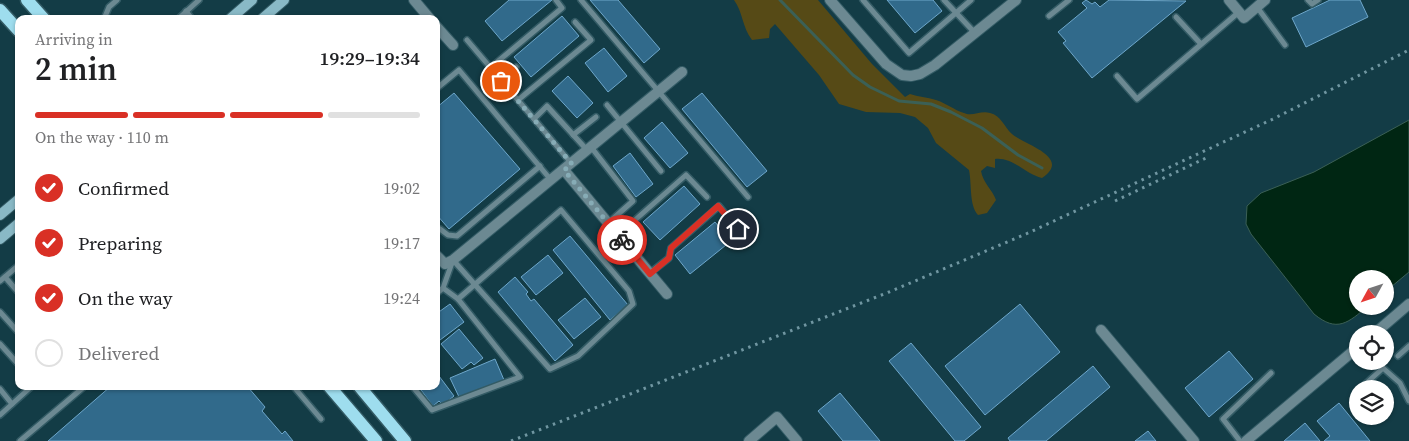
<!DOCTYPE html>
<meta charset="utf-8">
<style>
:root{--surface:#fff;--page:#f6f6f6;--text:#202124;--muted:#757577;--line:#e0e0e0;--accent:#d93025}
body{margin:0;font-family:"Source Serif 4",serif;background:var(--page);color:var(--text);height:100vh;display:flex;flex-direction:column;font-size:19px;white-space:nowrap}
*{box-sizing:border-box;margin:0}
p{font-size:16px;color:var(--muted)}
.icon{flex:none;width:28px;height:28px;fill:none;stroke:currentColor;stroke-width:2;stroke-linecap:round;stroke-linejoin:round}
.map{position:relative;flex:1;overflow:hidden}
.sheet{position:absolute;left:15px;top:15px;width:425px;height:375px;display:flex;flex-direction:column;background:var(--surface);border-radius:10px;box-shadow:0 1px 4px #0004}
.sheet>*{flex:none}
.needle{width:32px;rotate:230deg}
.controls{position:absolute;left:1349px;top:270px;display:grid;gap:10px}
.controls a{display:grid;place-items:center;width:45px;height:45px;border-radius:50%;background:var(--surface);box-shadow:0 1px 4px #0004;font-size:25px}
.pin{position:absolute;display:grid;place-items:center;width:42px;height:42px;color:#fff;margin:-21px;border:2px solid #fff;border-radius:50%;box-shadow:0 1px 5px #0007}
.courier{position:absolute;display:grid;place-items:center;width:50px;height:50px;margin:-25px;border:4px solid #d93025;border-radius:50%;background:#fff;color:#222;box-shadow:0 1px 6px #0007}
.head em{font-style:normal;font-weight:600}
.head div{display:flex;flex-direction:column-reverse}
.head{display:flex;align-items:center;justify-content:space-between;height:85px;padding:0 20px}
h1{font-size:32px;font-weight:600;line-height:38px}
.bar{display:grid;grid-template-columns:repeat(4,1fr);gap:8px 5px;align-content:center;height:60px;padding:0 20px}
.bar i{height:6px;border-radius:4px;background:var(--line)}
.bar .on{background:var(--accent)}
.bar p{grid-column:span 4}
ol{padding:0 20px;list-style:none}
li{display:flex;align-items:center;gap:15px;height:55px}
li p{margin-inline-start:auto}
li .icon{padding:5px;border-radius:50%;background:var(--accent);color:#fff;stroke-width:4}
li:last-child{color:var(--muted)}
li i{width:28px;height:28px;border:2px solid var(--line);border-radius:50%}
.map>svg:first-child{display:block}
.green{fill:#564a16}
.water{fill:#002613;stroke:#3b6056}
.lines{fill:none;stroke-linecap:round;stroke-linejoin:round}
.stream{stroke:#3b6056;stroke-width:3}
.building{fill:#316a8b;stroke:#6ea7cb}
.service-casing{stroke:#335b65;stroke-width:8}
.minor-casing{stroke:#335b65;stroke-width:12}
.tertiary-casing{stroke:#335b65;stroke-width:12}
.secondary-casing{stroke:#335b65;stroke-width:12}
.primary-casing{stroke:#335b65;stroke-width:15}
.service{stroke:#6c8992;stroke-width:5}
.minor{stroke:#6c8992;stroke-width:10}
.tertiary{stroke:#6c8992;stroke-width:10}
.secondary{stroke:#89b9c6;stroke-width:10}
.primary{stroke:#9eddee;stroke-width:12}
.rail{stroke:#7096a1;stroke-width:3;stroke-dasharray:2.5 5;stroke-linecap:butt}
.done{stroke:#87acb6;stroke-width:5;stroke-dasharray:0 9}
.route{stroke:#d93025;stroke-width:6}
</style>
<div class="map">
<svg width="1409" height="441" viewBox="0 0 1409 441">
<rect width="100%" height="100%" fill="#133c46"/>
<path class="green" d="M 734,0 L 818,0 L 872,64 L 905,97 L 910,94 C 918,97 927,97 936,100 C 946,103 954,110 964,113 C 972,117 981,110 990,113 C 1001,115 1004,127 1012,134 C 1023,144 1073,157 1042,178 C 1025,174 1013,157 995,159 L 995,168 L 987,166 L 981,171 C 983,183 992,189 996,200 L 987,213 L 978,215 C 969,205 972,185 969,170 L 936,143 L 928,128 L 915,117 L 900,113 L 866,112 L 839,104 L 819,75 L 775,24 L 770,29 L 769,38 L 752,40 C 742,27 743,12 734,0 Z"/>
<path class="water" d="M 1409,120 L 1409,272 L 1385,292 L 1385,279 L 1358,279 L 1358,306 L 1368,306 C 1348,323 1337,333 1314,314 L 1251,234 L 1246,224 L 1247,206 L 1261,193 L 1314,172 Z"/>
<g class="lines">
<polyline class="stream" points="780,0 853,75 870,87 899,101 931,104 951,112 982,128 1018,155 1042,168"/>
</g>
<g class="building">
<polygon points="509,0 552,0 502,41 485,21"/>
<polygon points="590,0 618,0 660,49 644,63"/>
<polygon points="887,0 933,0 942,11 915,33"/>
<polygon points="1086,0 1092,4 1095,2 1100,7 1109,0 1186,1 1092,78 1063,43 1066,41 1058,32 1087,8 1082,3"/>
<polygon points="1330,0 1360,0 1368,17 1306,47 1292,18"/>
<polygon points="562,16 579,36 531,77 514,57"/>
<polygon points="604,48 627,76 608,92 585,63"/>
<polygon points="568,76 593,103 577,118 552,91"/>
<polygon points="454,93 520,169 449,229 436,214 436,108"/>
<polygon points="702,93 767,171 747,187 682,109"/>
<polygon points="662,122 688,153 670,168 644,138"/>
<polygon points="630,153 653,184 636,197 613,166"/>
<polygon points="684,186 700,204 660,240 643,222"/>
<polygon points="715,222 731,241 690,274 675,255"/>
<polygon points="570,236 628,305 610,320 553,250"/>
<polygon points="548,255 563,273 536,295 521,277"/>
<polygon points="515,277 528,292 526,294 531,301 534,299 573,345 555,361 498,292"/>
<polygon points="585,298 601,317 574,339 558,320"/>
<polygon points="450,304 464,322 436,343 436,314"/>
<polygon points="1020,304 1060,352 985,415 945,366"/>
<polygon points="459,329 483,358 474,365 471,362 462,369 441,344"/>
<polygon points="911,343 981,427 964,441 955,441 889,361"/>
<polygon points="1229,351 1253,379 1209,417 1185,388"/>
<polygon points="495,359 504,380 460,399 450,378"/>
<polygon points="1093,366 1110,387 1046,441 1010,441 1008,438"/>
<polygon points="436,372 454,396 443,405 439,401 433,406 418,386 436,386"/>
<polygon points="111,386 247,386 265,407 262,411 282,434 285,431 293,441 48,441"/>
<polygon points="840,393 880,441 843,441 818,411"/>
<polygon points="1339,403 1370,441 1324,441 1330,436 1317,421"/>
<polygon points="1305,423 1320,441 1284,441"/>
<polygon points="1148,431 1156,441 1135,441"/>
</g>
<g class="lines">
<defs>
<g id="service">
<polyline points="581,0 748,197"/>
<polyline points="863,0 909,53 971,0"/>
<polyline points="944,0 975,33"/>
<polyline points="1308,0 1312,4 1318,0"/>
<polyline points="1257,7 1285,45"/>
<polyline points="186,11 192,19"/>
<polyline points="1049,16 1069,0"/>
<polyline points="1176,17 1201,44"/>
<polyline points="104,19 109,7 117,0"/>
<polyline points="178,19 199,0"/>
<polyline points="467,40 534,119"/>
<polyline points="490,68 562,8 556,0"/>
<polyline points="1117,76 1137,99 1239,12"/>
<polyline points="501,81 516,67"/>
<polyline points="436,89 459,70 551,180"/>
<polyline points="518,100 591,40 575,22"/>
<polyline points="607,105 661,171"/>
<polyline points="573,135 596,117"/>
<polyline points="591,147 633,201 608,223"/>
<polyline points="571,163 534,119 547,106 587,150"/>
<polyline points="440,229 448,235 457,236 540,166"/>
<polyline points="618,235 686,175 707,197"/>
<polyline points="650,273 669,258 671,248 719,206 738,229"/>
<polyline points="5,277 19,293"/>
<polyline points="0,281 19,265"/>
<polyline points="443,288 453,260 550,369 578,356 633,304 629,291 561,210 458,299"/>
<polyline points="0,312 19,333"/>
<polyline points="0,344 19,365"/>
<polyline points="1398,356 1409,346"/>
<polyline points="1383,368 1400,383 1409,401"/>
<polyline points="293,386 321,419"/>
<polyline points="412,386 432,410 520,377 458,299 443,288 436,294"/>
<polyline points="0,389 12,404"/>
<polyline points="1360,389 1383,368 1378,361"/>
<polyline points="0,415 32,386"/>
<polyline points="20,441 85,386"/>
<polyline points="1240,441 1223,419 1271,373"/>
</g>
<g id="minor">
<polyline points="414,0 430,19"/>
<polyline points="830,0 886,64 902,75 911,76 920,74 935,65 1016,0"/>
<polyline points="436,26 453,45"/>
<polyline points="564,170 667,294"/>
<polyline points="436,255 445,264 453,260 682,72"/>
<polyline points="1101,330 1194,441"/>
<polyline points="1374,334 1409,304"/>
<polyline points="749,441 777,417 797,441"/>
<polyline points="1246,441 1358,347"/>
</g>
<polyline id="tertiary" points="1229,0 1244,18 1265,0"/>
<g id="secondary">
<polyline points="230,19 252,0"/>
<polyline points="262,19 284,0"/>
<polyline points="0,215 19,199"/>
<polyline points="0,239 19,223"/>
</g>
<g id="primary">
<polyline points="27,0 44,19"/>
<polyline points="0,10 19,31"/>
<polyline points="329,386 376,441"/>
<polyline points="359,386 405,441"/>
</g>
</defs>
<use href="#service" class="service-casing"/>
<use href="#minor" class="minor-casing"/>
<use href="#tertiary" class="tertiary-casing"/>
<use href="#secondary" class="secondary-casing"/>
<use href="#primary" class="primary-casing"/>
<use href="#service" class="service"/>
<use href="#minor" class="minor"/>
<use href="#tertiary" class="tertiary"/>
<use href="#secondary" class="secondary"/>
<use href="#primary" class="primary"/>
<g class="rail">
<polyline points="1115,201 1208,157"/>
<polyline points="511,441 889,292 1026,234 1273,119 1409,50"/>
</g>
</g>
<g class="lines">
<polyline class="done" points="501,81 572,164 564,170 622,240"/>
<polyline class="route" points="622,240 650,274 669,258 671,248 718,206 738,229"/>
</g>
</svg>
<div class="controls">
<a><svg class="needle" viewBox="-14 -14 28 28"><path d="M0-13l5 13h-10z" fill="#e53935"/><path d="M0 13l5-13h-10z" fill="#757577"/></svg></a>
<a><svg class="icon" aria-label="locate" viewBox="0 0 24 24"><circle cx="12" cy="12" r="6"/><path d="M12 2v4M12 18v4M2 12h4M18 12h4"/></svg></a>
<a><svg class="icon" aria-label="layers" viewBox="0 0 24 24"><path d="M12 4l9 5-9 5-9-5zM3 14l9 5 9-5"/></svg></a>
</div>
<div class="pin" style="left:501px;top:81px;background:#ea580c"><svg class="icon" aria-label="bag" viewBox="0 0 24 24"><path d="M5 8h14l-1 12H6zM9 8a3 3 0 0 1 6 0"/></svg></div>
<div class="pin" style="left:738px;top:229px;background:#1f2937"><svg class="icon" aria-label="home" viewBox="0 0 24 24"><path d="M3 11l9-7 9 7M6 9v11h12V9"/></svg></div>
<div class="courier" style="left:622px;top:240px"><svg class="icon" aria-label="bike" viewBox="0 0 24 24"><circle cx="6" cy="16" r="4"/><circle cx="18" cy="16" r="4"/><path d="M6 16l4-8h5l3 8M10 8l3 8H6M13 5h3"/></svg></div>
<section class="sheet">
<div class="head"><div><h1>2 min</h1><p>Arriving in</p></div><em>19:29–19:34</em></div>
<div class="bar"><i class="on"></i><i class="on"></i><i class="on"></i><i></i><p>On the way · 110 m</p></div>
<ol>
<li><svg class="icon" aria-label="check" viewBox="0 0 24 24"><path d="M5 12l5 5 9-10"/></svg>Confirmed<p>19:02</p></li>
<li><svg class="icon" aria-label="check" viewBox="0 0 24 24"><path d="M5 12l5 5 9-10"/></svg>Preparing<p>19:17</p></li>
<li><svg class="icon" aria-label="check" viewBox="0 0 24 24"><path d="M5 12l5 5 9-10"/></svg>On the way<p>19:24</p></li>
<li><i></i>Delivered</li>
</ol>
</section>
</div>
